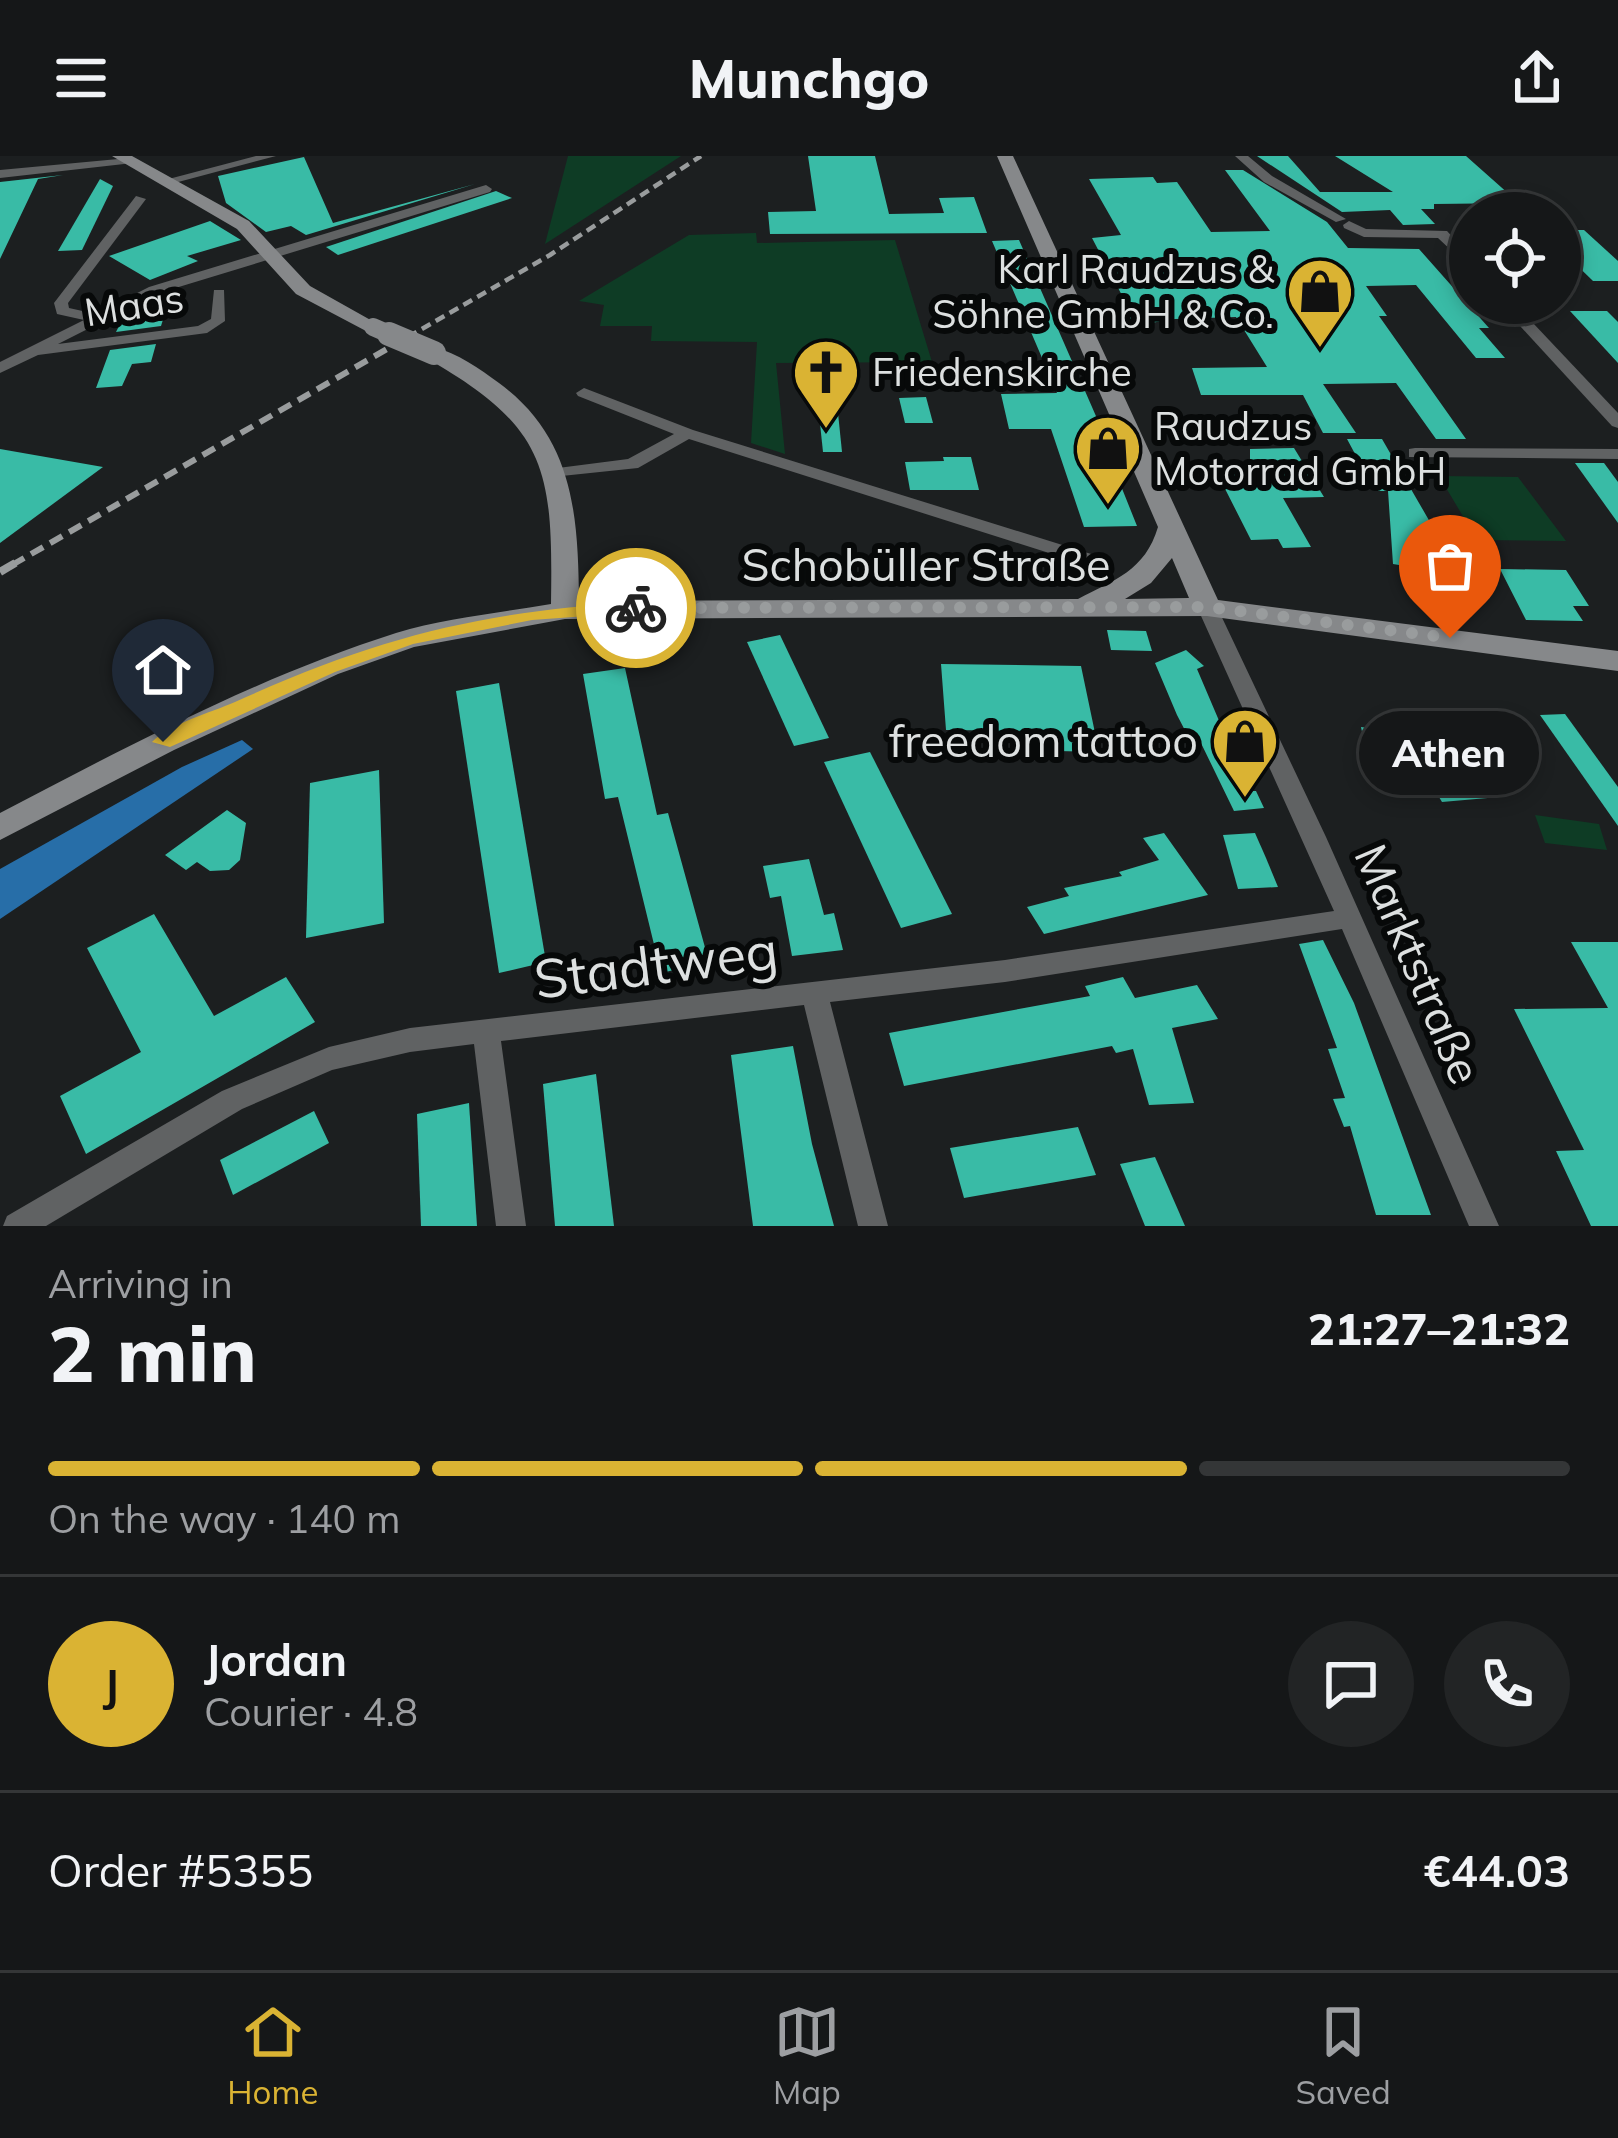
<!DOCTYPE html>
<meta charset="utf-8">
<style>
:root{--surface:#151718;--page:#222425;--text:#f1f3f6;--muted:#9d9fa2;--line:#343637;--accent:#dab333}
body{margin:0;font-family:Mulish,sans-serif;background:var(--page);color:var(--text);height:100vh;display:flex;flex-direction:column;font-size:45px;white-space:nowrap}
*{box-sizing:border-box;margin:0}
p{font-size:39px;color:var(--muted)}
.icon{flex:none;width:66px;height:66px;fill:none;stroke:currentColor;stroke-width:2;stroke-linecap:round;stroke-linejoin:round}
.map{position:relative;height:1070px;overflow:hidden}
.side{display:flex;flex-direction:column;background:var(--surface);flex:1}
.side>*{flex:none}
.buttons{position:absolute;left:1449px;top:36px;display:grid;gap:24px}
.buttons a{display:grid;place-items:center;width:132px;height:132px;border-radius:50%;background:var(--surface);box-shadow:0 6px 18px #0003,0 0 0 3px var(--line);font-size:60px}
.pin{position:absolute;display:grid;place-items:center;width:102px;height:102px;color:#fff;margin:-123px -51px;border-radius:50% 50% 50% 0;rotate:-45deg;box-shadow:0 0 12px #0007}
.pin .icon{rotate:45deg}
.courier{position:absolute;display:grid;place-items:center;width:120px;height:120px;margin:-60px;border:9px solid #dab333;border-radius:50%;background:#fff;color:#222;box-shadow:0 3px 15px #0007}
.bubble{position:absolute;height:84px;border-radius:42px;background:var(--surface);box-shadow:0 6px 18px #0003,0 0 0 3px var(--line);font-size:39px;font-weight:800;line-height:84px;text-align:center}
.head em{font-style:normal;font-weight:800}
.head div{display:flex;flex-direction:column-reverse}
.head{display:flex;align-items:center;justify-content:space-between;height:204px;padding:0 48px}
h1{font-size:78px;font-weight:800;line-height:90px}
.bar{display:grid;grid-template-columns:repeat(4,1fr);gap:18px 12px;align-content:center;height:144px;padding:0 48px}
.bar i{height:15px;border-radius:9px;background:var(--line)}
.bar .on{background:var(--accent)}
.bar p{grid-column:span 4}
.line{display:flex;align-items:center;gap:30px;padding:0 48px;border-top:3px solid var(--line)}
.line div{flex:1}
.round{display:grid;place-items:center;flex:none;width:126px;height:126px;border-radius:63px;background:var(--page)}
header{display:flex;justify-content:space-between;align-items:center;height:156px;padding:0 48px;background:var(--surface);font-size:54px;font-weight:800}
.tabs{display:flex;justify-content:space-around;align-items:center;height:168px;border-top:3px solid var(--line);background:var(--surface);font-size:33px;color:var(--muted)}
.tabs a{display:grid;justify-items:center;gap:6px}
.tabs .on{color:var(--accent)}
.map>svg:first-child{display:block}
.green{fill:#0e3c25}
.water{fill:#276ea8}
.building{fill:#39bba6}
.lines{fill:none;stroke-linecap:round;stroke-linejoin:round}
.minor{fill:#606263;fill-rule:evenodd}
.secondary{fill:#86888a;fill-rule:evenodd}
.rail-far2{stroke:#999c9d;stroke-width:4.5;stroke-dasharray:10 6;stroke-linecap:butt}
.rail-far1{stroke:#999c9d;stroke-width:6;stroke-dasharray:14 8;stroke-linecap:butt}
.rail{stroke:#999c9d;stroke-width:8;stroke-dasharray:18 9;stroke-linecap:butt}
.secondary-bridge-far1{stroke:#86888a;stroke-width:18}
.secondary-bridge{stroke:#86888a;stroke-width:24}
.route{fill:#dab333}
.done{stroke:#999c9d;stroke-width:12;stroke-dasharray:0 21.6}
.labels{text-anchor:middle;stroke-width:12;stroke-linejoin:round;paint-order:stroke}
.far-poi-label{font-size:39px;fill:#dde0e0;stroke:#070909;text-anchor:start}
.far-street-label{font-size:39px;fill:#dde0e0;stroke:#070909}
.street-label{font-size:45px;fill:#dde0e0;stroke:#070909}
.poi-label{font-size:45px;fill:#dde0e0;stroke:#070909;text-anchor:end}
.near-street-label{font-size:54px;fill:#dde0e0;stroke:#070909}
</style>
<header><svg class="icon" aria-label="menu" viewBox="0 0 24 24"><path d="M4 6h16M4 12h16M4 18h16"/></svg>Munchgo<svg class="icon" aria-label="share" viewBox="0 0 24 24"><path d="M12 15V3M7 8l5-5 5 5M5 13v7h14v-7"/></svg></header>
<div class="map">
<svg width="1618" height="1070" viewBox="0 0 1618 1070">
<rect width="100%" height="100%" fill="#1c1f20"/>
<g class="green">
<polygon points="568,0 681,0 545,88"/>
<polygon points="756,77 757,87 895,84 932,206 776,207 785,298 751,287 757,186 651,185 652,170 600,170 604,149 579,145 689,79"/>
<polygon points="1439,320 1518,321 1566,385 1477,384"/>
<polygon points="1535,659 1599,668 1607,694 1545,687"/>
</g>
<polygon class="water" points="242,584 253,593 0,763 0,713 182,611"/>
<g class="building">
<polygon points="808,0 875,0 889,58 944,57 939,42 974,41 987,77 770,78 768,56 816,55"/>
<polygon points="1257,0 1288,0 1320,36 1393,36 1335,0 1466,0 1519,47 1434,48 1434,53 1421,53 1435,68 1403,69 1390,54 1342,56"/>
<polygon points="304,1 333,67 475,28 306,79 291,70 266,76 226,47 218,20"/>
<polygon points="1225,14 1243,14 1327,66 1348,92 1419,93 1489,172 1479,172 1505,202 1476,202 1416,129 1366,130 1387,160 1379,160 1466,283 1436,283 1396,227 1323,228 1356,277 1323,277 1303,239 1201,239 1192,212 1267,211 1236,161 1175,163 1108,174 1093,153 1127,149 1092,82 1121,79 1089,23 1153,21 1157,27 1177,26 1211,76 1270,75"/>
<polygon points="63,19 38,23 0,103 0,26"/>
<polygon points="100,23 113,30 82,94 58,95"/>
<polygon points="496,35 512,42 338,99 326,91"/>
<polygon points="210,65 241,84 187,100 198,105 150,124 109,100"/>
<polygon points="1560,74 1584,74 1618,105 1618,125 1593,125 1560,93"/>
<polygon points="1019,84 1106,283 1083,284 1096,321 1117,320 1137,370 1084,371 1051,273 1009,273 1001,238 1057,237 992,85"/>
<polygon points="166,154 161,170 116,176 124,160"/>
<polygon points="1570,155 1607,155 1618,166 1618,207"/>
<polygon points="156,188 151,206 132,208 122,230 96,232 110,194"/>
<polygon points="926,241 933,267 905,267 899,242"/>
<polygon points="838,257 842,296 823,296 819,258"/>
<polygon points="1347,283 1382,283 1430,366 1435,415 1393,408 1388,335 1375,335"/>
<polygon points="1294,292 1324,341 1283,342 1311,391 1283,392 1278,383 1251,384 1217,317 1250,316 1250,293"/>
<polygon points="0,293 103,311 0,387"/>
<polygon points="943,301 971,301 979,334 910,334 905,306 944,305"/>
<polygon points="1575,307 1604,307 1618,326 1618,367"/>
<polygon points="1500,413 1566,414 1589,450 1573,450 1583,465 1526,464"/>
<polygon points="1107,474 1146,475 1152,495 1111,494"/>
<polygon points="780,479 829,582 794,590 747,486"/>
<polygon points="1186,494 1204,510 1197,513 1249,635 1256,635 1264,652 1234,655 1199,583 1190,584 1177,559 1155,507"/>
<polygon points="941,508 1081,510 1099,596 1058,595 1055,575 946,574"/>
<polygon points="625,512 657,659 668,657 709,806 661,817 618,641 605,643 583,518"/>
<polygon points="499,527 546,806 499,817 456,535"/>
<polygon points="1565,558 1618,631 1618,670 1540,559"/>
<polygon points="1491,566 1529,602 1484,613 1499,641 1442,646 1422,613 1368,603 1361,571 1428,581"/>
<polygon points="870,596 952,758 901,772 824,606"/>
<polygon points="379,614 384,767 306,782 310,627"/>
<polygon points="227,654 246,667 240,704 229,714 210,715 197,706 186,714 165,699"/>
<polygon points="1164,677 1208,739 1044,778 1027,751 1069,740 1064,732 1122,720 1119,716 1159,704 1143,682"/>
<polygon points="1255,677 1266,702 1278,731 1238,733 1223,679"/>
<polygon points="809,703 824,759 834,757 843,794 792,800 781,740 770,742 763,710"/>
<polygon points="154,758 214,860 286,821 315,866 86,998 60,940 141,896 87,792"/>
<polygon points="1323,784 1354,847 1431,1059 1376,1059 1350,970 1344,971 1333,943 1345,942 1328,893 1337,892 1299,788"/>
<polygon points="1571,786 1618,786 1618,1070 1591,1070 1556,995 1584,994 1514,853 1608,852"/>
<polygon points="1123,821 1135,842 1197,829 1218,863 1172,872 1194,947 1149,949 1133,893 1116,897 1112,890 904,930 889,877 1090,840 1085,830"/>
<polygon points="793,890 812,988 834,1070 753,1070 731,899"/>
<polygon points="596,918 614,1070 555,1070 543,928"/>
<polygon points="469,947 477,1070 421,1070 417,958"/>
<polygon points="314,955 329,987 233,1039 220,1004"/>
<polygon points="1078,971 1096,1019 964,1042 950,992"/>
<polygon points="1155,1001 1185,1070 1145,1070 1120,1008"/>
</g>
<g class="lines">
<g class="minor">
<polygon points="256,0 276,0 167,29 161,25"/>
<polygon points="1235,0 1248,0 1272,20 1346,63 1336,66 1264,26"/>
<polygon points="129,2 133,3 133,7 0,22 0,14"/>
<polygon points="486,29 492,33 490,36 159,137 58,188 198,170 211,163 214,134 224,134 225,165 207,177 38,199 0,217 0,206 84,164 57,158 54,147 136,40 146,43 68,147 69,152 96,158 149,131"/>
<polygon points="1349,65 1366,73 1447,75 1470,100 1470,112 1438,82 1364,81 1344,72 1343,69"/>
<polygon points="1499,147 1514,147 1618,257 1618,272 1612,270"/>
<polygon points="584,232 693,274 1104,402 1106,406 1104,410 1090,410 689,283 638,312 552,321 549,317 558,312 628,303 674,278 578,240 576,237"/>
<polygon points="1415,292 1618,293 1618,303 1409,301 1409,293"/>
<polygon points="1207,445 1217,451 1326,681 1499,1070 1469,1070 1342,773 1005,826 830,846 888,1070 858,1070 804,849 501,885 526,1070 496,1070 474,888 410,896 332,914 242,953 46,1070 3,1070 7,1060 222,935 329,891 410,872 1005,804 1334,755 1197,451"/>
</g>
<g class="secondary">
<polygon points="112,0 132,0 249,65 310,130 383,171 366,175 296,138 237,73"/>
<path d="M 997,0 L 1013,0 L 1218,444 L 1618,495 L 1618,515 L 1207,460 L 565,463 L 414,491 L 338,518 L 174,594 L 0,684 L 0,657 C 128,590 258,521 396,477 C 446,462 500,457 551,448 C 553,314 548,271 426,202 L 426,192 L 434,191 C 457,197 480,213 499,227 C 574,282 578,359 579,445 L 1078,443 C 1114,424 1145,415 1158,371 ZM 1172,402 L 1189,442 L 1125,443 L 1151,427 Z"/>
</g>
<polyline class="rail-far2" points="408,181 550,99 701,0"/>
<polyline class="rail-far1" points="12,409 413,178"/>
<polyline class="rail" points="0,416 17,406"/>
<polyline class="secondary-bridge-far1" points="373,171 396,181"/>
<polyline class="secondary-bridge" points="389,178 434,197"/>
</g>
<path class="route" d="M 636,446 L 642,448 L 642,456 L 532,464 L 413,488 L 335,516 L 170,591 L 152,586 C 171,567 210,557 235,546 C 379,481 479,456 636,446 Z"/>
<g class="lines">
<polyline class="done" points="636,452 1208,451 1450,482"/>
</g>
<defs>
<symbol id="shop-pin" viewBox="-11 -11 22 30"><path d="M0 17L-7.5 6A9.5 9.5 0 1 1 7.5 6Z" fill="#dab333" stroke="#070909"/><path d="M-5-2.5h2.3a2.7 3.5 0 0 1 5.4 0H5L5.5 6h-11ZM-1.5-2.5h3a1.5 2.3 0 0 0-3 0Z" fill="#111"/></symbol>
<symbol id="church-pin" viewBox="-11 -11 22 30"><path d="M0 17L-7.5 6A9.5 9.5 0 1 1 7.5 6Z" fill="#dab333" stroke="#070909"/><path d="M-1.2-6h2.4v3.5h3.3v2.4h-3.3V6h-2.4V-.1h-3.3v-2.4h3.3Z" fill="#111"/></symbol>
</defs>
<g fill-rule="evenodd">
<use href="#shop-pin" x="1282" y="97" width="76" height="104"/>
<use href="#church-pin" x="788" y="178" width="76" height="104"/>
<use href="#shop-pin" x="1070" y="254" width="76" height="104"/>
<use href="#shop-pin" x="1207" y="547" width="76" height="104"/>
</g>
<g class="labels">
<g class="far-poi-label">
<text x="1274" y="127" text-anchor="end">Karl Raudzus &amp;<tspan x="1274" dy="45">Söhne GmbH &amp; Co.</tspan></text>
<text x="872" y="230">Friedenskirche</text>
<text x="1154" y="284">Raudzus<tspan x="1154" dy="45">Motorrad GmbH</tspan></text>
</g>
<g class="far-street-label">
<text transform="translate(134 149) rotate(-9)" y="14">Maas</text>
</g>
<g class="street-label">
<text x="926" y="425">Schobüller Straße</text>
<text transform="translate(1418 808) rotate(67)" y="16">Marktstraße</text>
</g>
<g class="poi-label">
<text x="1198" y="601">freedom tattoo</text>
</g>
<g class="near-street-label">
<text transform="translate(656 809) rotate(-7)" y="19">Stadtweg</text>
</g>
</g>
</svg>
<div class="buttons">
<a><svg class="icon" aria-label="locate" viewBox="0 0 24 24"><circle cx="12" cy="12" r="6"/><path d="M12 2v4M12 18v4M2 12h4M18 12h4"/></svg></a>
</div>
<div class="pin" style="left:1450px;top:482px;background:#ea580c"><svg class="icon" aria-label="bag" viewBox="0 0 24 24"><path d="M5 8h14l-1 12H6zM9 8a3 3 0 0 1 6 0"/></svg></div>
<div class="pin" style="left:163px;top:586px;background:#1f2937"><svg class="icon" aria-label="home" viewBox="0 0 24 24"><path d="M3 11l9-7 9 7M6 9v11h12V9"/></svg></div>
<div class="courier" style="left:636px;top:452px"><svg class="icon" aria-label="bike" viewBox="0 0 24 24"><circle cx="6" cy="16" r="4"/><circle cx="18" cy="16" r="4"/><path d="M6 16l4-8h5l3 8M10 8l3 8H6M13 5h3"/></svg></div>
<div class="bubble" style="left:1359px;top:555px;width:180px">Athen</div>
</div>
<section class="side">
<div class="head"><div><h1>2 min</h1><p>Arriving in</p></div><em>21:27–21:32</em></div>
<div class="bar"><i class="on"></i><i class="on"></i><i class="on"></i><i></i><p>On the way · 140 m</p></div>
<div class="line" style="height:216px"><b class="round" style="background:var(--accent);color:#111">J</b><div><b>Jordan</b><p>Courier · 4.8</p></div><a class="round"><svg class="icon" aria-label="chat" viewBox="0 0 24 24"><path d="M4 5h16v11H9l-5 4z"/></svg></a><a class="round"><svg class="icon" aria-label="phone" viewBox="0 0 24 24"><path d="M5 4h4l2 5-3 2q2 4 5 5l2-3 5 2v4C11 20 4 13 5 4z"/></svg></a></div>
<div class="line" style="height:156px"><div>Order #5355</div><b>€44.03</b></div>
</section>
<nav class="tabs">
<a class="on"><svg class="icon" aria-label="home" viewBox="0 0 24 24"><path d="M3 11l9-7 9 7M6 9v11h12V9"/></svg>Home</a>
<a><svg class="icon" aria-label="map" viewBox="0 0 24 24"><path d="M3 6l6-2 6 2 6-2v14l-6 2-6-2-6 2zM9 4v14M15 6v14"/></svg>Map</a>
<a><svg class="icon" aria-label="saved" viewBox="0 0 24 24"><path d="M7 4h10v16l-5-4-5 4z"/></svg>Saved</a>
</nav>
